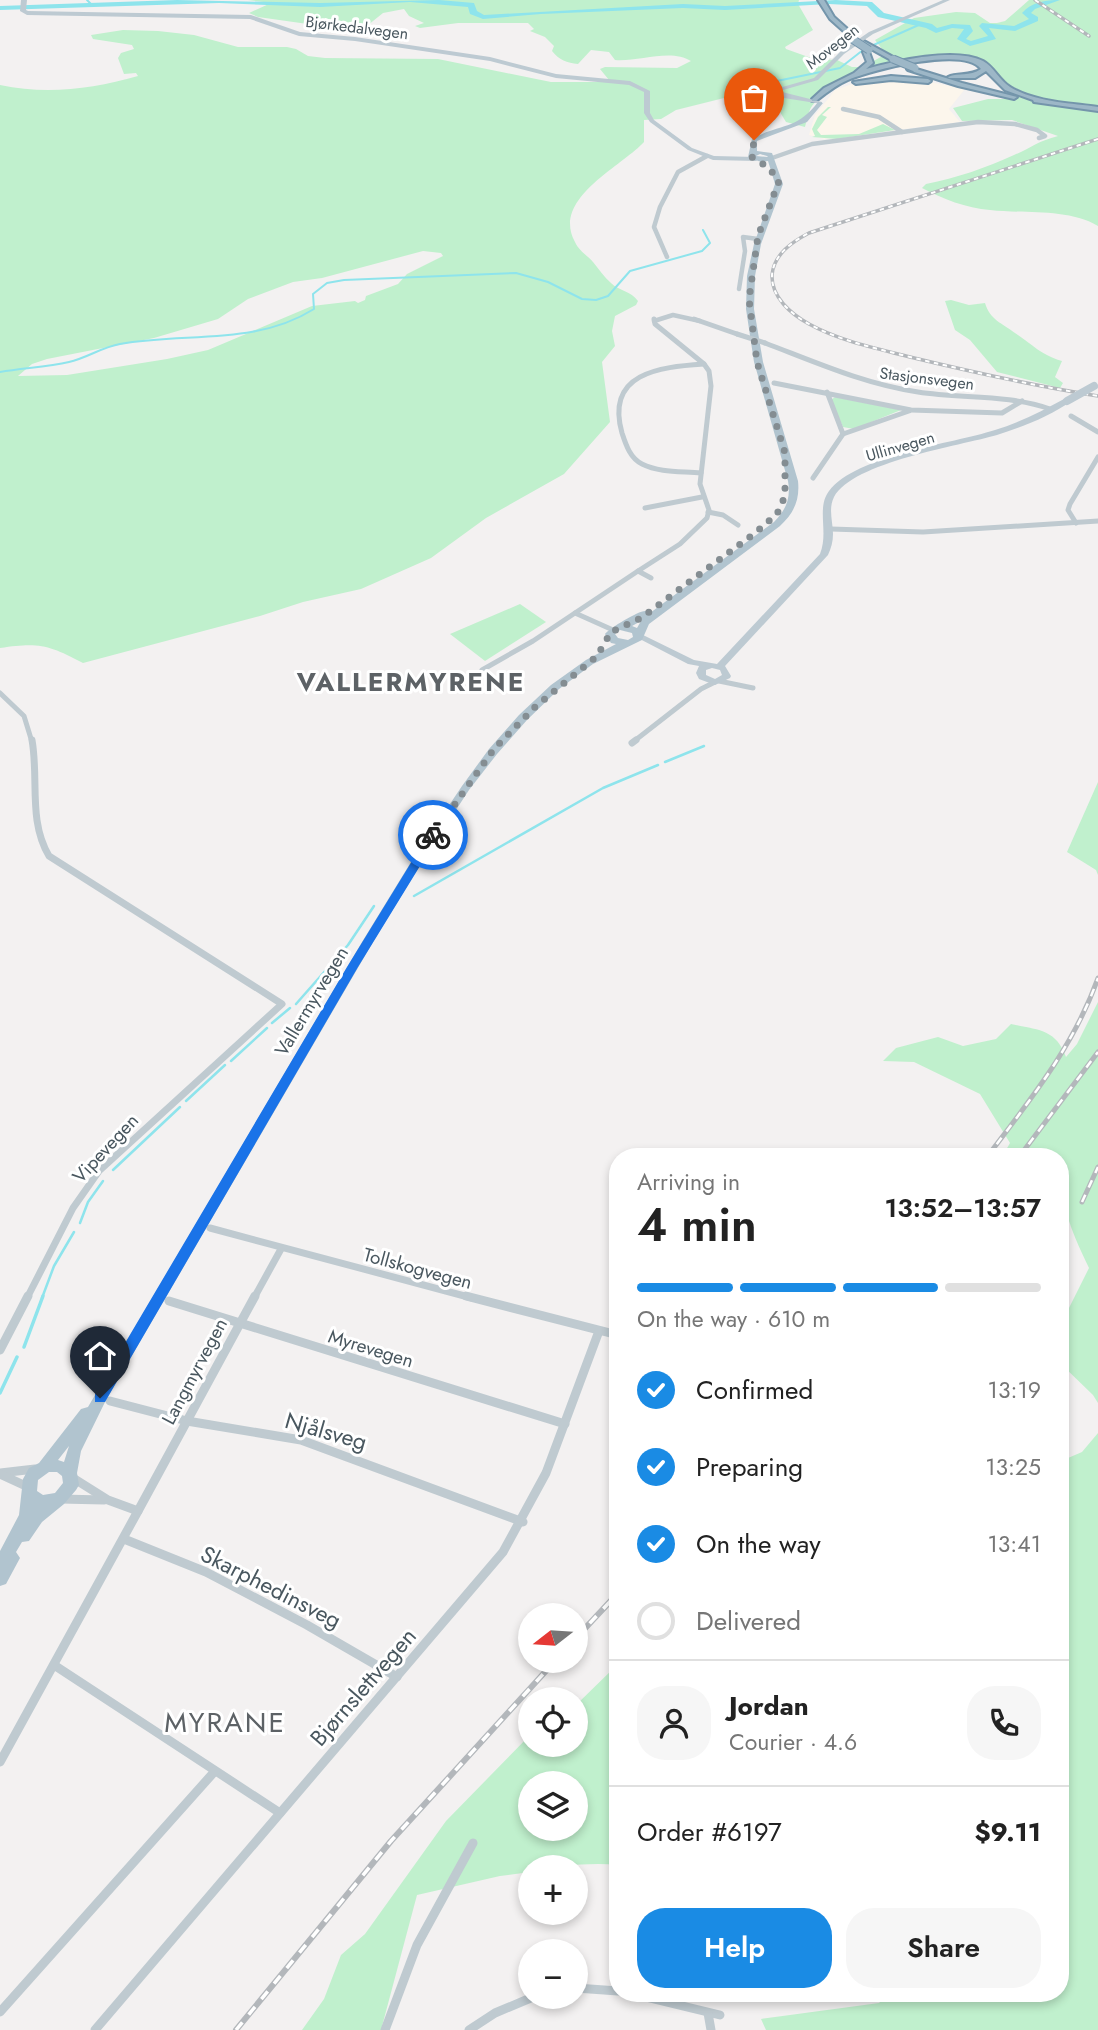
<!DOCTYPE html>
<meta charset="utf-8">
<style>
:root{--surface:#fff;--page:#f6f6f6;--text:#222;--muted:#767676;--line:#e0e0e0;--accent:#1a8be4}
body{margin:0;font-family:Jost,sans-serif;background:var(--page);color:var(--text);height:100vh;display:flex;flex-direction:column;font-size:26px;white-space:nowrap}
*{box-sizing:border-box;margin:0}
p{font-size:23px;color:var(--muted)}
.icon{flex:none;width:38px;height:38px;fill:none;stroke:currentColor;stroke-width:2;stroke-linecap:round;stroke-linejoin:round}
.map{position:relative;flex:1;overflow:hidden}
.sheet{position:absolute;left:609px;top:1148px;width:460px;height:854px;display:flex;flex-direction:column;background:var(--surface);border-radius:28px;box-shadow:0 4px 10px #0003}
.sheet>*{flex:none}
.needle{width:46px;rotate:253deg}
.tools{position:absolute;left:518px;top:1603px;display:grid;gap:14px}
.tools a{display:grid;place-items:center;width:70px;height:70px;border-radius:50%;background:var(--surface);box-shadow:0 4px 10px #0003;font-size:35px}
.pin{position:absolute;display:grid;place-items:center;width:60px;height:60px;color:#fff;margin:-72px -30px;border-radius:50% 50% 50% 0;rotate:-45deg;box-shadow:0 0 7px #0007}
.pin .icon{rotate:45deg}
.courier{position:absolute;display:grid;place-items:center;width:70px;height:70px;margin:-35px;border:5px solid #1a73e8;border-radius:50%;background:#fff;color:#222;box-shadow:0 2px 9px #0007}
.summary em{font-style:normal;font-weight:600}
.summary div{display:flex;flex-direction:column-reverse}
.summary{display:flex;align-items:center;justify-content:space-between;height:119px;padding:0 28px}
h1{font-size:46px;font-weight:600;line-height:52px}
.bar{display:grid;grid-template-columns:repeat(4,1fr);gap:10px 7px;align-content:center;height:84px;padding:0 28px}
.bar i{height:9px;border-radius:5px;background:var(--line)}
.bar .active{background:var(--accent)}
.bar p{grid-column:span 4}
.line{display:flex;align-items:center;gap:18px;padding:0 28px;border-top:2px solid var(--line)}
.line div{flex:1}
.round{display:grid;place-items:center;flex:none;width:74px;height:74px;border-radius:28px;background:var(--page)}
ol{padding:0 28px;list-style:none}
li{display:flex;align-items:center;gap:21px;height:77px}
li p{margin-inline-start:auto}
li .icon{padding:7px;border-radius:50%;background:var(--accent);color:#fff;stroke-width:4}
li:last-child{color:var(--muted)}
li i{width:38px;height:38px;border:4px solid var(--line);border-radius:50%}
.action{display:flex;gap:14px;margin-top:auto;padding:14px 28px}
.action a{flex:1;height:80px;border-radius:28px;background:var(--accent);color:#fff;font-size:28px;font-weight:600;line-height:80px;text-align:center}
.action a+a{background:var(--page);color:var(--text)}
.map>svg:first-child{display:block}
.commercial{fill:#fcf6ec}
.green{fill:#c0f0cd;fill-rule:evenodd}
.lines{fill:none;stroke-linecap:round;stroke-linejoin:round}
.stream-far2{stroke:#8ee4ec;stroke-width:2}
.stream-far1{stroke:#8ee4ec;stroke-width:2.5}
.stream{stroke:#8ee4ec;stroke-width:3.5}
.river{fill:#8ee4ec;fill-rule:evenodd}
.trunk-casing{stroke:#7495ab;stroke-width:4}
.minor-far3{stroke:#bfcad0;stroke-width:4.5}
.minor-far2{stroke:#bfcad0;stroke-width:5}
.minor-far1{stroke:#bfcad0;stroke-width:7}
.minor{stroke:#bfcad0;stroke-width:9}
.secondary{fill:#bdcad2;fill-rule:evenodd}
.primary{fill:#b1c4cf;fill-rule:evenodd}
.trunk{fill:#9db7c7;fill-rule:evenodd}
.rail-far2-casing{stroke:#b3b7bb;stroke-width:3.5}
.rail-far1-casing{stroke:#b3b7bb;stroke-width:5}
.rail-casing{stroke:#b3b7bb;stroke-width:6}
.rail-far2{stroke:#fff;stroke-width:2;stroke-dasharray:4.5;stroke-linecap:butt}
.rail-far1{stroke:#fff;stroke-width:2.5;stroke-dasharray:8;stroke-linecap:butt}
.rail{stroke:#fff;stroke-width:3.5;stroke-dasharray:10;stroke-linecap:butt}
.trunk-bridge-casing{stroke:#7495ab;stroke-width:9;stroke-linecap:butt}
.minor-bridge{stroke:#bfcad0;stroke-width:5}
.secondary-bridge{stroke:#bdcad2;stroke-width:8}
.trunk-bridge{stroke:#9db7c7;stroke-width:7}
.route{fill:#1a73e8}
.done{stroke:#848d92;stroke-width:7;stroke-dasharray:0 12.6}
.labels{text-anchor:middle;stroke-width:6;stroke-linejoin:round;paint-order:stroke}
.far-street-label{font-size:16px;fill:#49575f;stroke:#fff}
.street-label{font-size:19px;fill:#49575f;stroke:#fff}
.near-street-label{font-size:23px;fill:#49575f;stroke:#fff}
.district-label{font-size:26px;font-weight:bold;letter-spacing:2px;fill:#5d6266;stroke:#fff}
.near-quarter-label{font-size:28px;letter-spacing:2px;fill:#5d6266;stroke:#fff}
</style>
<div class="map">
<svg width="1098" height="2030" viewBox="0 0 1098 2030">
<rect width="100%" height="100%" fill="#f3f1f1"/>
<polygon class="commercial" points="886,79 920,80 965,89 949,109 960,122 824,139 809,135 815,115 835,90 861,81"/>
<g class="green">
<path d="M 248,0 L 799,0 L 798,4 L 813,30 L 785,47 L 786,49 L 814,59 L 837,60 L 852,67 L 863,67 L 886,54 L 875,40 L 914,18 L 956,12 L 975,13 L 990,23 L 997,23 L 1005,21 L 1029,0 L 1098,0 L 1098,226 C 1067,208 1025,214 990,210 C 966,208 943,199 922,188 L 926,184 C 957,178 985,168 1014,155 C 1031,148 1038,141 1058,136 L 1012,120 L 962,121 L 953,108 L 988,99 L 1013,99 L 1023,92 C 1017,89 1010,86 1005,81 C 994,73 992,62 977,58 C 935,45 839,72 812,106 C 808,112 807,120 805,127 L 786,122 L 780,112 L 755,100 L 732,96 L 676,110 L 661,119 L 644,120 L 644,142 C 621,167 551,199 575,242 C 579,251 587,255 593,262 C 599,269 604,277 611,283 C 619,291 631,291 638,301 L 636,305 L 615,316 L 612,331 L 615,346 L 602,362 L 610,422 L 564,474 L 486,518 L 431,558 L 361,589 L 303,602 L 260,616 L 83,663 C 49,645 39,642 0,648 L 0,85 C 47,95 92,89 138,76 L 136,73 L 124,74 L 118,58 L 121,53 L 134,49 L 132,45 L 93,39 L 91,35 L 123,30 L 158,31 L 194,35 L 238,47 L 287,47 L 296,49 L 308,56 L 325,58 L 438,59 L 551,82 L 604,82 L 609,80 L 600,69 L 605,67 L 677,68 L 691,61 C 671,48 638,62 615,60 L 609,52 L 591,50 L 578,64 C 567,63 559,60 552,51 L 554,46 L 545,37 L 530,31 L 534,29 L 528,23 L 458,23 L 420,28 L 415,26 L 424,23 L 409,16 L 404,9 L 383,13 L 368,25 L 352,27 L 336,28 L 258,17 L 249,13 L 271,3 ZM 423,251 L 441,253 L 443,256 L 407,274 L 398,284 L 366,296 L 365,300 L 358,303 L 355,301 L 312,306 L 208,350 L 167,359 L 67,375 L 18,376 L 32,364 L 47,359 L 154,338 L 218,319 L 248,299 L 293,282 L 322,278 Z"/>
<polygon points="828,107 831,107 822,115 827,117 817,130 821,135 859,134 883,124 895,130 837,139 812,137 815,136 812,129 818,117"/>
<path d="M 951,300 L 969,305 L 985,303 C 990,320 1002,323 1015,333 C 1035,346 1038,353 1062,361 L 1055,377 L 1063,383 L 1060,388 L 997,372 L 970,340 L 955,330 L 945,301 Z"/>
<polygon points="835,397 901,410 854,429 843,427 831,400"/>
<polygon points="520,604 546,622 485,661 450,634"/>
<polygon points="1098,782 1098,875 1096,870 1067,852"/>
<path d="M 1098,1002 L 1098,1403 L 1093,1395 L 1061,1364 L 1061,1324 L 1089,1268 C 1069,1226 1060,1204 1060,1157 L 1002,1157 L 1010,1143 L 980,1094 L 914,1062 L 883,1061 L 896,1048 L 938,1037 L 963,1046 L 996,1039 L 1011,1024 C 1038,1030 1056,1029 1066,1057 L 1077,1044 Z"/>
<polygon points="1098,1433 1098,2030 766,2030 761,2019 879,2003 889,1993 1060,1993 1061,1461 1082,1452"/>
<path d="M 618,1664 L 618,1865 C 589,1862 559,1867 530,1867 L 530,1872 L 500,1876 L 417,1895 L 381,2030 L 302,2030 L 324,1999 L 341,1955 L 365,1934 L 446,1821 L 530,1735 L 530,1745 L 576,1745 L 576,1705 ZM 530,1783 L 576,1783 L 576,1829 L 530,1829 Z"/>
</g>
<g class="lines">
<g class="stream-far2">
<polyline points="87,0 92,5"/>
<polyline points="869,47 921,24"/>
<polyline points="749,97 772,82 840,68 863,50"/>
<path d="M 0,372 C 23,368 47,367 69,362 C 87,358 102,347 120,344 C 186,332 255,346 314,309 L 313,294 L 327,283 L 344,280 L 516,273 L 548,282 L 582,299 L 596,300 L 608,296 L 630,271 L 702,251 L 710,243 L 703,230"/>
</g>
<g class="stream-far1">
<polyline points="665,762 704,746"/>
<polyline points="414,896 603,788 658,765"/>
<polyline points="296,1004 348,945 374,906"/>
<polyline points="272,1023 290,1008"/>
<polyline points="231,1061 267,1028"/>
<polyline points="186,1101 225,1065"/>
<polyline points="113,1170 180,1107"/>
<polyline points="80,1223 88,1202 103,1181"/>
<polyline points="42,1298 54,1266 74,1232"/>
</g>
<g class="stream">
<polyline points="24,1347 43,1296"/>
<polyline points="0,1393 17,1357"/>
</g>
<path class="river" d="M 177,0 L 320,3 L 439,0 L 474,3 L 477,11 L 484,15 L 683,4 L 725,6 L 836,0 L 872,2 L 884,13 L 932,24 L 937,28 L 952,24 L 970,25 L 973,31 L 966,39 L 971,41 L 988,36 L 979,26 L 982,23 L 1014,26 L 1029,19 L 1022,13 C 1032,2 1045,0 1060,0 L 1035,9 L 1031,13 L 1038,17 L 1038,21 L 1015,31 L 989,28 L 996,39 L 970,46 L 957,39 L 964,29 L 952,28 L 936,33 L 926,28 L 878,17 L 867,6 L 829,4 L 725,10 L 683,8 L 541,14 L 483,19 L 470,14 L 468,7 L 410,2 L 320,7 L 219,3 L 0,10 L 0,6 Z"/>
<defs>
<g id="trunk">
<polygon points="818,0 824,0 834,17 853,34 853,36 849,36 830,19"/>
<polygon points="864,41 895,58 896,59 891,60 862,44"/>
<path d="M 866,50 L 869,52 L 873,63 L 866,69 C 895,61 955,47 983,61 C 994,67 999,80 1010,87 C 1034,102 1070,103 1098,107 L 1098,111 L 1034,102 L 1033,100 L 1005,90 L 986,71 L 975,78 L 949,78 L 948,77 C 959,72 969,77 981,69 C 964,46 872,70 848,80 C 836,85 826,93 816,101 L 812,101 L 812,99 L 824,88 L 854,73 L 867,62 L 863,52 Z"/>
<polygon points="910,67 962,83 1017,97 1014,99 958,86 908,70 907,69"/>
<polygon points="891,76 928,79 931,81 928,83 891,80 856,84 853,82"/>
</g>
</defs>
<use href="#trunk" class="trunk-casing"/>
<g class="minor-far3">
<polyline points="843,109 879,117 902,132"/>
<polyline points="772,158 812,144 978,122 1015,124 1037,130 1045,136 1039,138"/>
<polyline points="667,257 654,227 660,207 678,172 707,156"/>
<polyline points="739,289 745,251 743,237 758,239"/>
<polyline points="654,321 673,315 700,321"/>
</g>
<g class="minor-far2">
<polyline points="694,319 737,334"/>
<path d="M 765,343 C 815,362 864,384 918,392 C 962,399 1007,394 1050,409"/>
<polyline points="774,383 911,410 1002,413 1022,401"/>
<polyline points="1071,416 1098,432"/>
<polyline points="843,434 909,411"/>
<path d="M 701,473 C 682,471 660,473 642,464 C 630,458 626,445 622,433 C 605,373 659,367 704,364"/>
<polyline points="813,478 843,434 827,392"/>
<polyline points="645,508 702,497"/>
<polyline points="708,512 723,515 738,525"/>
<polyline points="1076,523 1068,510 1070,504 1098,457"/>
<polyline points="831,529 923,532 1098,521"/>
<polyline points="651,578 638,571 680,544 707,518 709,510 700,484 711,386 709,371 704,364 655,324 654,319"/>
<polyline points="575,613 613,630"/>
<polyline points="482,670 533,641 638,571"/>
<polyline points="719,681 753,688"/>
<polyline points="0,693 24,716 32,742"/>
<polyline points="633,742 701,689 715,682"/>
</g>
<g class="minor-far1">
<polyline points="632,743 636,740"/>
<polyline points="210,1228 472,1298"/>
<path d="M 27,1298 L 73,1208 L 99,1171 L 282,1004 L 49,856 C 28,821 39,779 32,740"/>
<polyline points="254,1298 281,1249"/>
</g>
<g class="minor">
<polyline points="466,1296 618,1335"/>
<polyline points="169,1301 565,1424"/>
<polyline points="0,1350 28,1296"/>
<polyline points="110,1401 187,1421 301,1440 523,1522"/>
<polyline points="0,1473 35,1469"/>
<polyline points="0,1474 28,1487"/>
<polyline points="60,1499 104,1500"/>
<polyline points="138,1511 255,1296"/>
<polyline points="124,1539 206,1572 307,1625 397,1677"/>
<polyline points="54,1665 280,1813"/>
<polyline points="0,1762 138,1511 108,1500 73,1478"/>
<polyline points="576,1988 618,1991"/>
<polyline points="629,1993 720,2015"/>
<polyline points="0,2012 215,1771"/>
<polyline points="708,2013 711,2030"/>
<polyline points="95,2030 503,1552 546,1473 599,1331"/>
<polyline points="385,2030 417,1945 473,1843"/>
<polyline points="469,2030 495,2013 533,1997"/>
</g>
<g class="secondary">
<polygon points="21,0 27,0 26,10 28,11 251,15 300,32 355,37 490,57 556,74 630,81 650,91 650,113 654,120 692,148 714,156 756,157 759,159 756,161 713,160 688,150 650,122 644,113 644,92 629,85 556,78 490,61 355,41 299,36 250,19 27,15 20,11"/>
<polygon points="943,0 950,0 873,34 844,54 818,80 783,90 782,92 822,102 822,104 784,98 776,93 779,88 814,78 840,52 869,32"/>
<path d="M 1064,399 L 1071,401 C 1051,416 1022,427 997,435 C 959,446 853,462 834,497 C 828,509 833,522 833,534 C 833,542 831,548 828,555 L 725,666 L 731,676 L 730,678 L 715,685 L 699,679 L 696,673 L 699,666 L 688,664 L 634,636 L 638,633 L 641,634 L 694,660 L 717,664 L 820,554 C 829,532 816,508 829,491 C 857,455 951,444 995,430 C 1019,423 1042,411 1064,399 ZM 712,668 L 720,670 L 722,675 L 715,679 L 706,675 L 706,670 Z"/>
</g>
<path class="primary" d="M 818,102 L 823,103 L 807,122 L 757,141 L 757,151 L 772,153 L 783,184 L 761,244 L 755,276 L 754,309 L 763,362 L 798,481 C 800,500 794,513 780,526 L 649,624 L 642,640 L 593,664 L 559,689 L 527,720 L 497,754 L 469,790 L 422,862 L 373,942 L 106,1400 L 81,1451 L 77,1473 L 79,1485 L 76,1490 L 64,1504 L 42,1522 L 29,1541 L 22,1542 L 16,1552 L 20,1558 L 6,1584 L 0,1586 L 0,1551 L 19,1515 L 23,1479 L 29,1468 L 39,1463 L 81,1409 L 88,1407 L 362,942 L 411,862 L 462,786 L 489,749 L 519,715 L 551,685 L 586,660 L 616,644 L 611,643 L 605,634 C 610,628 638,611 645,611 C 647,611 649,613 650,613 L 774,522 C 786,510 791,498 788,481 L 754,362 L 746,309 L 747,276 L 754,244 L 775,184 L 768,161 L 761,162 L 748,157 L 752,139 C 780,123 796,131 818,102 ZM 760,154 L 767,156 L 768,157 L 756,156 ZM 641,621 L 637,628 L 632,626 ZM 620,630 L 632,633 L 633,637 L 628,640 L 618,638 L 615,634 ZM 69,1446 L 64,1462 L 58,1460 ZM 49,1472 L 57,1472 L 62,1476 L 63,1483 L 55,1493 L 43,1495 L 37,1491 L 38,1480 Z"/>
<use href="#trunk" class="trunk"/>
<defs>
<g id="rail-far2">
<polyline points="1035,0 1089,36"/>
<path d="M 1098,139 L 809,233 C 792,242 774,254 772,275 C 771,297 791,314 809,324 C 840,341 875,348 910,357 C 972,372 1035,386 1098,396"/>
</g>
<g id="rail-far1">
<path d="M 987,1157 C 1030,1100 1074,1046 1098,978"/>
<polyline points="1019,1157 1098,1052"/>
<polyline points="1082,1202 1098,1167"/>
</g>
<g id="rail">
<polyline points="576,1638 618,1593"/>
<polyline points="236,2030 391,1841 555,1661"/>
</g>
</defs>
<use href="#rail-far2" class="rail-far2-casing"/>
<use href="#rail-far1" class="rail-far1-casing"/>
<use href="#rail" class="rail-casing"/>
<use href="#rail-far2" class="rail-far2"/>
<use href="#rail-far1" class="rail-far1"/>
<use href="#rail" class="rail"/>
<defs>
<g id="trunk-bridge">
<polyline points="846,35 869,50"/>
<polyline points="893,59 915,68"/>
</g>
</defs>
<use href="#trunk-bridge" class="trunk-bridge-casing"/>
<polyline class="minor-bridge" points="737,334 765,343"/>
<polyline class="secondary-bridge" points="1067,401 1094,386"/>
<use href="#trunk-bridge" class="trunk-bridge"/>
</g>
<polygon class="route" points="433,832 439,835 358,967 105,1402 95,1402 95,1394 347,967 428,835"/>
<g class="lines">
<polyline class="done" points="433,835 494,749 535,707 597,656 611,632 641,618 755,533 777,514 785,496 785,453 757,362 749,299 758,236 779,181 769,168 752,157 754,140"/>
</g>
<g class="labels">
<g class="far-street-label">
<text transform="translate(357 27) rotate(7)" y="6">Bjørkedalvegen</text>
<text transform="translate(832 46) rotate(-38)" y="6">Movegen</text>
<text transform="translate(927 378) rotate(7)" y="6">Stasjonsvegen</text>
<text transform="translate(900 446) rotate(-16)" y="6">Ullinvegen</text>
</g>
<g class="street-label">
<text transform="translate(311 1001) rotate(-59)" y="7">Vallermyrvegen</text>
<text transform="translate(105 1148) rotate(-47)" y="7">Vipevegen</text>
<text transform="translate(418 1268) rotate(15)" y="7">Tollskogvegen</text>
<text transform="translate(371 1348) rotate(17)" y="7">Myrevegen</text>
<text transform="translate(194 1371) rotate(-62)" y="7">Langmyrvegen</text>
</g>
<g class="near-street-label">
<text transform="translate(326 1431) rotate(16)" y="8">Njålsveg</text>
<text transform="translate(271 1587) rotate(27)" y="8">Skarphedinsveg</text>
<text transform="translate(363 1687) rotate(-49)" y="8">Bjørnslettvegen</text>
</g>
<g class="district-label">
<text x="411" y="691">VALLERMYRENE</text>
</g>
<g class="near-quarter-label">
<text x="225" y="1732">MYRANE</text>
</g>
</g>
</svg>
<div class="tools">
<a><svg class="needle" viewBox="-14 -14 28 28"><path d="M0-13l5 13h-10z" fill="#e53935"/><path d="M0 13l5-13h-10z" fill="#767676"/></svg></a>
<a><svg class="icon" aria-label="locate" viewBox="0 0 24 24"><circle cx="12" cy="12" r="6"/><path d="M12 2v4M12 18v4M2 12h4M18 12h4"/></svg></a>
<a><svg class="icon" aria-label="layers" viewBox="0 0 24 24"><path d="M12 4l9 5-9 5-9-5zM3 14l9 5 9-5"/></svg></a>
<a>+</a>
<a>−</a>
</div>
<div class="pin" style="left:754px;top:140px;background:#ea580c"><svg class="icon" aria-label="bag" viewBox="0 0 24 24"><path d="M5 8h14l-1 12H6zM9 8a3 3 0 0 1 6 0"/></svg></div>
<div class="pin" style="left:100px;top:1398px;background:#1f2937"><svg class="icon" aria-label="home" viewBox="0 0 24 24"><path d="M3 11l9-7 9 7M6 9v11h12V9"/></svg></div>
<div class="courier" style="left:433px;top:835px"><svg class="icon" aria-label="bike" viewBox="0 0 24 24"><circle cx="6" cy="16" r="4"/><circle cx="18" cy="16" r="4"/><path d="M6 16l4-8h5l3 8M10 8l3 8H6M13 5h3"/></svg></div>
<section class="sheet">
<div class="summary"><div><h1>4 min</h1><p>Arriving in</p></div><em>13:52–13:57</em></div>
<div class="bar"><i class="active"></i><i class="active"></i><i class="active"></i><i></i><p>On the way · 610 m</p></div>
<ol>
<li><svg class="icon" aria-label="check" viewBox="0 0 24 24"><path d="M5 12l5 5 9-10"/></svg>Confirmed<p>13:19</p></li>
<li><svg class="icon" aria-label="check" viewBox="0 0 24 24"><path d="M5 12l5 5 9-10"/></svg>Preparing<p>13:25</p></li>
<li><svg class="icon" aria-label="check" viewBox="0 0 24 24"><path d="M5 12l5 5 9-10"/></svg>On the way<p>13:41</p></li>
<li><i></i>Delivered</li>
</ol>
<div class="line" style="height:126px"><a class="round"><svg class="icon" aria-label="person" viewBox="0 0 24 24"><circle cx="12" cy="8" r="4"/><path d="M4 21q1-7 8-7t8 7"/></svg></a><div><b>Jordan</b><p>Courier · 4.6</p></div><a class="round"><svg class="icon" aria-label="phone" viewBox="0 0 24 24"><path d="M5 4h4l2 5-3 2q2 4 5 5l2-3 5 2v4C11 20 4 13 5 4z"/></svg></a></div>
<div class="line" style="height:91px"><div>Order #6197</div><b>$9.11</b></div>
<div class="action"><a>Help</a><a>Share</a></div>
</section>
</div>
